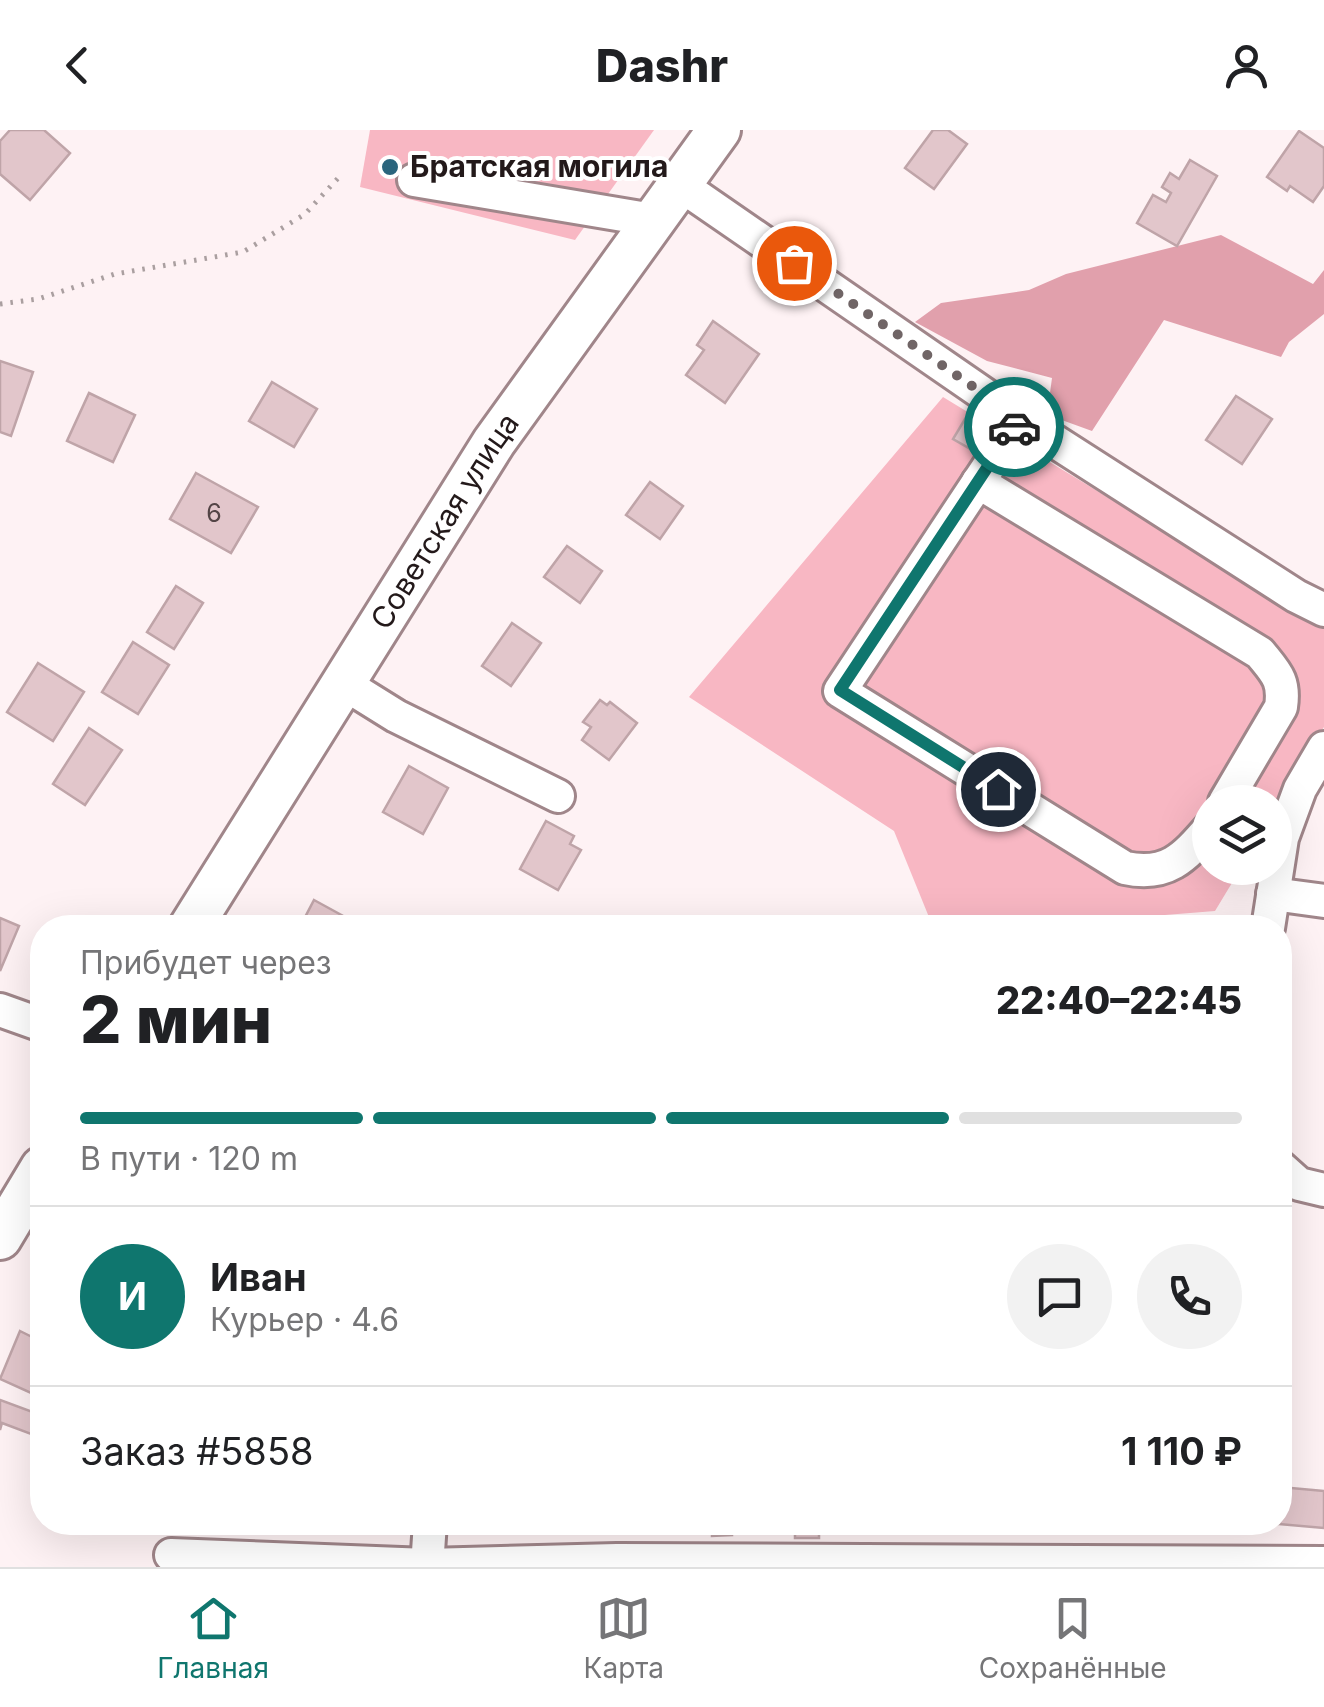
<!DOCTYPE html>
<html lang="ru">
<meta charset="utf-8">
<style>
:root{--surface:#fff;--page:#f2f2f2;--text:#202124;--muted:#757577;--line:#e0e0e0;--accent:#0f766e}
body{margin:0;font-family:Inter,sans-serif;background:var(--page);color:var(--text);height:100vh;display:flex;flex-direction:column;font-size:38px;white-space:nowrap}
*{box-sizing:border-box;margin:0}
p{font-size:32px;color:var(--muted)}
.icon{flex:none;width:55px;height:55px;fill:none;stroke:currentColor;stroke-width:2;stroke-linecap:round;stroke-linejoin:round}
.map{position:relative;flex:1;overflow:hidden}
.drawer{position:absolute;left:30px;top:785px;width:1262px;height:620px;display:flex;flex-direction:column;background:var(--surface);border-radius:40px;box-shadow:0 10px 40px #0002}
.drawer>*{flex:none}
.fabs{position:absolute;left:1192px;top:655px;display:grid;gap:20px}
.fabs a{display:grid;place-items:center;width:100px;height:100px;border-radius:50%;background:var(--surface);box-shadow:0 10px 40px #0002;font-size:50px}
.pin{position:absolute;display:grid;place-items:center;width:85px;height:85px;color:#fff;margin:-42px;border:5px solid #fff;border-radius:50%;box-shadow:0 2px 10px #0007}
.courier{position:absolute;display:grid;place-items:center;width:100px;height:100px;margin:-50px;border:8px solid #0f766e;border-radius:50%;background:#fff;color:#222;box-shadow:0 2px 12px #0007}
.head em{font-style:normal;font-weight:800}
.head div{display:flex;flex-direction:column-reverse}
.head{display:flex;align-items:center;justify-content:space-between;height:170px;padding:0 50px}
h1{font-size:65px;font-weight:800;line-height:75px}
.bar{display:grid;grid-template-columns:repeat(4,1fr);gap:15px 10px;align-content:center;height:120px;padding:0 50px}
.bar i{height:12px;border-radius:8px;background:var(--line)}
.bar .selected{background:var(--accent)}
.bar p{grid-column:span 4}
.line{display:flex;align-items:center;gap:25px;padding:0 50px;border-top:2px solid var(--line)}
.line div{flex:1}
.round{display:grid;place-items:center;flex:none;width:105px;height:105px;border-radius:52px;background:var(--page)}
header{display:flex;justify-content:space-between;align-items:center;height:130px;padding:0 50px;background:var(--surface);font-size:45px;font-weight:800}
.tab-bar{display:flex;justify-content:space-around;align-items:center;height:140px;border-top:2px solid var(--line);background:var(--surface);font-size:28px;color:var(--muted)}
.tab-bar a{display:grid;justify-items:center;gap:5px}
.tab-bar .selected{color:var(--accent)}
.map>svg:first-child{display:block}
.green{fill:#f8b7c3}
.forest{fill:#e1a0ac}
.building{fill:#e2c6cb;stroke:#bfa4a8;stroke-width:2.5}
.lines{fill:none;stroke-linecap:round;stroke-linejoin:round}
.minor-casing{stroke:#a0868a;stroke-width:38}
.major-casing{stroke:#a0868a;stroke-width:48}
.path{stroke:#aa9fa0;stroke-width:5;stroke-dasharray:2.5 8;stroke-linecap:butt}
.minor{stroke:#fff;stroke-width:32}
.major{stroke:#fff;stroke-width:42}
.done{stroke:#706566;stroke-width:10;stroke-dasharray:0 18}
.route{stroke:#0f766e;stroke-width:12}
.poi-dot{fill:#2a657d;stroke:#fff;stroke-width:4}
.labels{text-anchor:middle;stroke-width:8;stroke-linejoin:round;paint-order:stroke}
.number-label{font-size:25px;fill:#534446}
.poi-label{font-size:30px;font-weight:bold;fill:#23191a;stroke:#fff;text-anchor:start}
.street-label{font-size:30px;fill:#23191a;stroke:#fff}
</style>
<header><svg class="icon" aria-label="back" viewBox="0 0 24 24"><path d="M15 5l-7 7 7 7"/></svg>Dashr<svg class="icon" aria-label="person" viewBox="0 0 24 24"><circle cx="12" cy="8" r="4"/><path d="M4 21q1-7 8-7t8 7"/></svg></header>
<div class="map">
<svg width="1324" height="1437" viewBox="0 0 1324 1437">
<rect width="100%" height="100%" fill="#fef2f4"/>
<g class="green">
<polygon points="370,0 654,0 575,110 360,57"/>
<polygon points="943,267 1324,499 1324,597 1275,680 1275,672 1210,672 1210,738 1241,738 1215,781 1165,785 1092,797 933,797 894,701 689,567"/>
</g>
<polygon class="forest" points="1221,105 1313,154 1324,140 1324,184 1289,212 1281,227 1164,190 1092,301 1059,289 1048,278 1052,248 987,231 915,192 941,173 1029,160 1066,144"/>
<g class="building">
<polygon points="10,0 44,0 70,23 30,70 0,44 0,11"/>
<polygon points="933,0 948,0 967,14 934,59 905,38"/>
<polygon points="1299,1 1324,18 1324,56 1313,72 1290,56 1287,61 1267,47"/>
<polygon points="1190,30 1217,46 1177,116 1137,93 1153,65 1166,72 1171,63 1162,57 1170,43 1179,49"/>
<polygon points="713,191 759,224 725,273 686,245 704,220 697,215"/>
<polygon points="0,231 33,242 11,306 0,302"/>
<polygon points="272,252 317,279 294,317 249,291"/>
<polygon points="89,263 135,285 113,332 67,311"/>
<polygon points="1236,266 1272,289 1242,334 1206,310"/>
<polygon points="965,289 986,302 974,321 953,309"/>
<polygon points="196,343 258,377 231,423 170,389"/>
<polygon points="650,352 683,376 660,409 626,385"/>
<polygon points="567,416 602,441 580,473 544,447"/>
<polygon points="176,456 203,473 174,519 147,502"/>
<polygon points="512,493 541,513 511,556 482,536"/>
<polygon points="133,512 169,535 138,584 102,562"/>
<polygon points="38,533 84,562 53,611 7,582"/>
<polygon points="600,570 607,575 610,572 637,593 609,630 582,610 591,597 583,592"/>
<polygon points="89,598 122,620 85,675 53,654"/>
<polygon points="409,636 448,658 423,704 383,682"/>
<polygon points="546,691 574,706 570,714 581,720 558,760 520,739"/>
<polygon points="314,770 345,787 340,798 301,795"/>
<polygon points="0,788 19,796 0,841"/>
<polygon points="20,1201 42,1212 42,1261 40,1267 0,1249"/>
<polygon points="0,1270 38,1284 31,1304 2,1293 0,1300"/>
<polygon points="1280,1357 1324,1361 1324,1398 1267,1393 1280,1392"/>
<rect x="326" y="1392" width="29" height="10"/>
<polygon points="712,1392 760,1392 760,1397 732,1397 732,1405 712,1406"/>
<polygon points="795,1392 848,1392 848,1397 819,1398 819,1408 795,1408"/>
</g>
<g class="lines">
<defs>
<g id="minor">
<polyline points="414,50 653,90"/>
<polyline points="679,54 1020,289 1296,466 1324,480"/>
<path d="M 1020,289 L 840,561 L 1125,738 C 1167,747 1184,728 1210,698"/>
<path d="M 978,352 L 1260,523 C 1276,543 1285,550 1281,577 L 1225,672"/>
<polyline points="343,553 396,586 558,666"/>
<polyline points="1273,764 1324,771"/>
<polyline points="1268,798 1282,708 1300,659 1324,618"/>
<polyline points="0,880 42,895"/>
<polyline points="1280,1037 1299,1054 1324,1060"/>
<polyline points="171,1425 427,1435 617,1430 1324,1433"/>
<polyline points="427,1437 430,1392"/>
</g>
<g id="major">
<path id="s1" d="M 190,798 L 494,312 L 719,0"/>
<polyline points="0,1108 42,1038"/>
</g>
</defs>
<use href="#minor" class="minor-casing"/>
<use href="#major" class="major-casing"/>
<polyline class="path" points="0,174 38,169 115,144 243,122 305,84 340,46"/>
<use href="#minor" class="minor"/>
<use href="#major" class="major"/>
</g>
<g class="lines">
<polyline class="done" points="794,133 1020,289 1014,297"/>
<polyline class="route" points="998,659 840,560 1014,297"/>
</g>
<circle class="poi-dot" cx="390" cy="37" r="10"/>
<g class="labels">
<g class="number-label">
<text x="214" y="392">6</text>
</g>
<g class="poi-label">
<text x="410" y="47">Братская могила</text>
</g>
<g class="street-label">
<text dy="10" stroke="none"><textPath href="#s1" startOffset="480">Советская улица</textPath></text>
</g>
</g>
</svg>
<div class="fabs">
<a><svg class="icon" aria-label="layers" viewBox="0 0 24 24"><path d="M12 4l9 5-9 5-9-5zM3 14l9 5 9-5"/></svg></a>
</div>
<div class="pin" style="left:794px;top:133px;background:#ea580c"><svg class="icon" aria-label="bag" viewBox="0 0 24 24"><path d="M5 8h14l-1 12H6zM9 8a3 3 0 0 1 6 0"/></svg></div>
<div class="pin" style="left:998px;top:659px;background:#1f2937"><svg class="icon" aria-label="home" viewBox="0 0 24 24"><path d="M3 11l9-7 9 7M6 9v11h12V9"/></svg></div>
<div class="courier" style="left:1014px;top:297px"><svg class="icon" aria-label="car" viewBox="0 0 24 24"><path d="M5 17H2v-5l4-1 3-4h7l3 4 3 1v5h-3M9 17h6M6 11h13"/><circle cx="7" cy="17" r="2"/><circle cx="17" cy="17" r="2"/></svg></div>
<section class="drawer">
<div class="head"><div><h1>2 мин</h1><p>Прибудет через</p></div><em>22:40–22:45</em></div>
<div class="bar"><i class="selected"></i><i class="selected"></i><i class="selected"></i><i></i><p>В пути · 120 m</p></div>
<div class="line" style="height:180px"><b class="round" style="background:var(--accent);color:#fff">И</b><div><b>Иван</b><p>Курьер · 4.6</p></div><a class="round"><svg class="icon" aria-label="chat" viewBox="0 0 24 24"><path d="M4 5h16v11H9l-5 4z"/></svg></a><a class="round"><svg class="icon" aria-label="phone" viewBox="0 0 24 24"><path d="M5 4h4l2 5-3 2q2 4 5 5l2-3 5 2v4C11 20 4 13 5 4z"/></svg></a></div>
<div class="line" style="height:130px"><div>Заказ #5858</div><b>1 110 ₽</b></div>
</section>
</div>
<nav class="tab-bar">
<a class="selected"><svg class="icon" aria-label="home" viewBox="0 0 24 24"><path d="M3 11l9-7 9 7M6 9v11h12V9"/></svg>Главная</a>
<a><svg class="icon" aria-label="map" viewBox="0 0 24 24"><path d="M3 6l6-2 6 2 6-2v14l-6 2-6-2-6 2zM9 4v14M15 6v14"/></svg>Карта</a>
<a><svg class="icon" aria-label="saved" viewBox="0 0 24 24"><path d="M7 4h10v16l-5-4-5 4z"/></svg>Сохранённые</a>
</nav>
